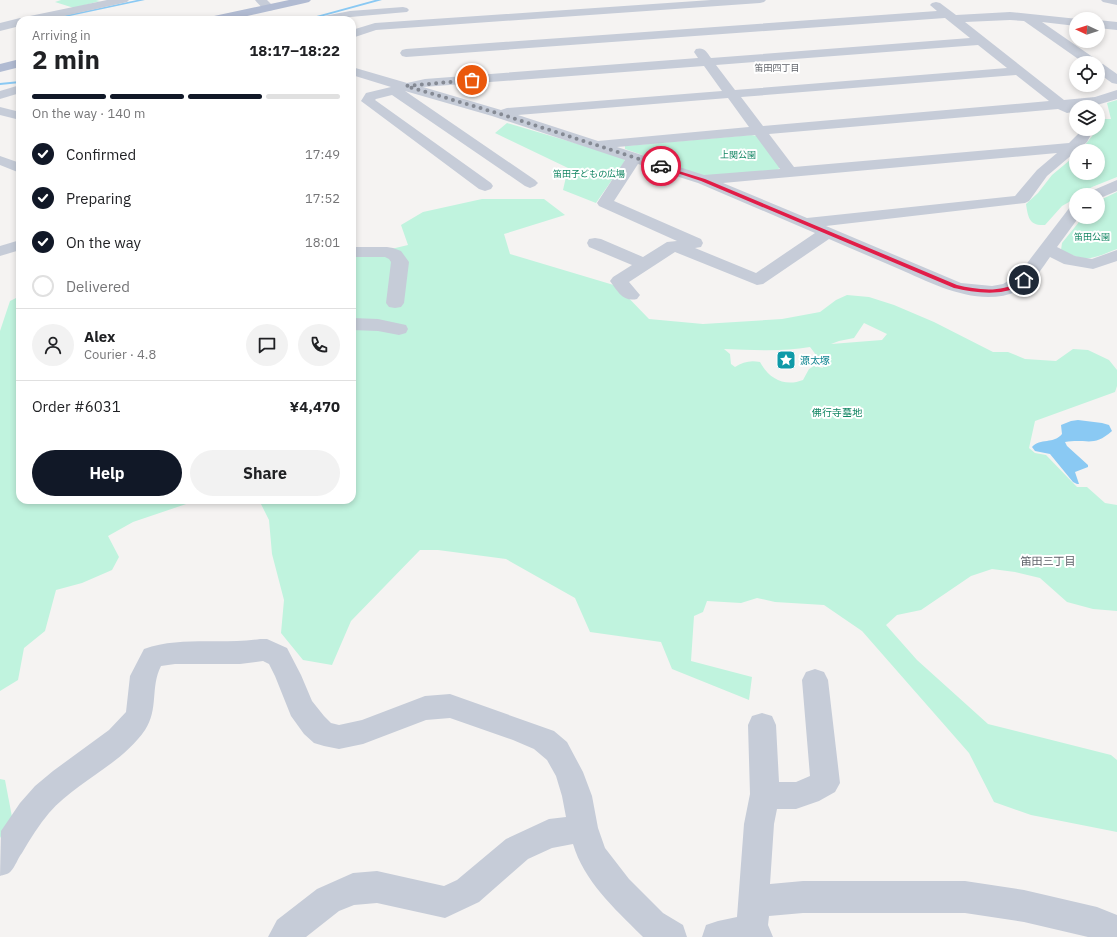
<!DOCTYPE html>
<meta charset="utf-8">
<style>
:root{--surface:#fff;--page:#f2f2f2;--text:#202124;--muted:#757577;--line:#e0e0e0;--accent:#111827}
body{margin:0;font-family:"IBM Plex Sans","Noto Sans JP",sans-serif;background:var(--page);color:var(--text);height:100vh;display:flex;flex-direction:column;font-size:15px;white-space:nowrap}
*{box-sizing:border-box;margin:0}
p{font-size:13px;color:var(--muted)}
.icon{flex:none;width:22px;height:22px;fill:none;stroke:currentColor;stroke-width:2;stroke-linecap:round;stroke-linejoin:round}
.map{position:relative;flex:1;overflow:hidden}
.drawer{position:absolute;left:16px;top:16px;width:340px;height:488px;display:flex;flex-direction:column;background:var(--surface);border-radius:12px;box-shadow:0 2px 6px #0003}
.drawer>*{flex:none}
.needle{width:26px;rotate:274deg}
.fabs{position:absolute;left:1069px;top:12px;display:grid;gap:8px}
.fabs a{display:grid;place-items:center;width:36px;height:36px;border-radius:50%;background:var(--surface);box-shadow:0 2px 6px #0003;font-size:20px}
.pin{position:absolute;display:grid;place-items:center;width:34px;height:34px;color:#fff;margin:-17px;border:2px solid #fff;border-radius:50%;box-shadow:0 1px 4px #0007}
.courier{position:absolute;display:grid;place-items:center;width:40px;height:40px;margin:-20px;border:3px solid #e11d48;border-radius:50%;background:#fff;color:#222;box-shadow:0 1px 5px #0007}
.headline em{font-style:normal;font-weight:800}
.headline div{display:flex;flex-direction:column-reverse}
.headline{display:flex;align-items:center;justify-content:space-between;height:68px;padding:0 16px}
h1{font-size:26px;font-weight:800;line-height:30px}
.bar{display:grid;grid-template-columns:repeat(4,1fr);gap:6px 4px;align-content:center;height:48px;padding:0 16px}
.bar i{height:5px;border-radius:3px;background:var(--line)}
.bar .selected{background:var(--accent)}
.bar p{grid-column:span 4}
.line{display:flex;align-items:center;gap:10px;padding:0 16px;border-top:1px solid var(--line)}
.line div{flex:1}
.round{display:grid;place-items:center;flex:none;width:42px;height:42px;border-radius:21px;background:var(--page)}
ol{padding:0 16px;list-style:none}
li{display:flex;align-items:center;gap:12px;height:44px}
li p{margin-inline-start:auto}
li .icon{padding:4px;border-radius:50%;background:var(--accent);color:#fff;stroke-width:4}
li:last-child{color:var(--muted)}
li i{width:22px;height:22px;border:2px solid var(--line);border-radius:50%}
.button{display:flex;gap:8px;margin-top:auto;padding:8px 16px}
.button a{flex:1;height:46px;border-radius:24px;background:var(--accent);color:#fff;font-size:16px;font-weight:800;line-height:46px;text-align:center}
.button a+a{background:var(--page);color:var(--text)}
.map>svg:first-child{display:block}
.green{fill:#c0f3de;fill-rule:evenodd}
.water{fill:#8ac9f3}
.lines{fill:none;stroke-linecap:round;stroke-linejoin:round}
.stream{fill:#8ac9f3;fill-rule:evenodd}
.minor{fill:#c6ccd8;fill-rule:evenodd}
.major{fill:#b1bbd2;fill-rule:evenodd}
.route{fill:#e11d48}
.done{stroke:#858a94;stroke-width:4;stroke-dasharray:0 7.2}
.labels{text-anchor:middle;stroke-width:4;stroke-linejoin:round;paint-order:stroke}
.far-neighbourhood-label{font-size:9px;fill:#5e6168;stroke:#fff}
.far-park-label{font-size:9px;fill:#118562;stroke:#fff}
.culture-label{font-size:10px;fill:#0d838f;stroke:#fff;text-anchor:start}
.park-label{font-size:10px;fill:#118562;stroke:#fff}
.neighbourhood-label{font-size:11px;fill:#5e6168;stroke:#fff}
</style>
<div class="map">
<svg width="1117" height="937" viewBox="0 0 1117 937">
<rect width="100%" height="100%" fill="#f5f3f2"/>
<g class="green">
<polygon points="61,0 96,0 100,1 74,8 55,2"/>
<path d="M 1117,100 L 1117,177 L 1092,187 L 1080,195 L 1076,195 L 1076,198 L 1062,206 L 1045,225 C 1029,226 1028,217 1026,204 L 1038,193 L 1052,175 L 1076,155 L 1076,173 L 1098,173 L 1098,151 L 1080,151 L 1093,135 L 1094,129 L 1098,129 L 1098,119 L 1111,119 L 1107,103 Z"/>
<polygon points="507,123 622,157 625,161 596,203 563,190 568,168 495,133"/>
<polygon points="751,135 758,136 781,167 777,170 704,176 625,149 625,146"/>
<path d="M 1117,192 L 1117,249 C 1091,259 1087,263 1061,250 L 1062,243 L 1083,217 L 1098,217 L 1098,201 Z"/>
<path d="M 482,199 L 544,199 L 565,215 L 504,234 L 510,254 L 617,286 L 649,319 L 703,324 L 782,319 L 820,312 L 836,300 L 847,295 L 869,297 L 894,305 L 934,322 L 993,352 L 1008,352 L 1025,359 L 1056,361 L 1073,349 L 1088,350 L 1109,360 L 1117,370 L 1117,386 L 1115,392 L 1035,421 L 1029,448 L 1035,453 L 1046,455 L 1077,487 L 1087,487 L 1105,503 L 1117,505 L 1117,611 L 1093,609 L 1067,602 L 1040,578 L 1015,572 L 992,569 L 971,576 L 921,610 L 897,615 L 886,625 L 917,660 L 988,724 L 1111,755 L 1117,760 L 1117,832 L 1031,815 L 994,802 L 969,753 L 862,631 L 824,605 L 775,602 L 757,598 L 741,603 L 707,601 L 703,612 L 694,616 L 691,661 L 752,677 L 749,700 L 672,669 L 661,642 L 590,632 L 575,598 L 506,559 L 438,550 L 420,550 L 351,621 L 332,665 L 303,660 L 281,633 L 284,600 L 272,554 L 269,520 L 259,500 L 352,500 L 352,256 L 370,254 L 408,245 L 401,225 L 423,212 ZM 864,323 L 887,334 L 882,340 L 831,344 L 839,341 L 854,338 ZM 810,347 L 820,360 L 823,368 L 814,366 L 809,369 L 803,380 C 785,387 769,379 760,362 C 750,360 743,362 735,367 L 731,364 L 730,354 L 724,349 C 753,350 782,352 810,347 Z"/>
<polygon points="20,296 20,500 198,500 133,522 108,536 119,557 112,570 82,583 56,590 45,631 24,648 18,680 0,691 0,331 10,301"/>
<polygon points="0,779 5,780 12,817 0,838"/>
</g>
<path class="water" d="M 1078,420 L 1102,423 L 1109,425 L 1112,431 C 1093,448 1087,438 1065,442 L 1067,446 L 1088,465 L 1088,467 L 1075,472 L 1079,484 L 1077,484 L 1073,482 L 1050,454 L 1035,451 L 1032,447 C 1040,438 1054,444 1062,434 L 1061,425 L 1071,421 Z"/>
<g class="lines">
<g class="stream">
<polygon points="137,0 145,0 51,20 43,20"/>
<polygon points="375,0 382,0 309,20 302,20"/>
<polygon points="20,81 20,83 0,85 0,83"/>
</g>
<g class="minor">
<polygon points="107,0 129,0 127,2 123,3 46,20 20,20 20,26 0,31 0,23 20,18 24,20 30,16"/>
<path d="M 255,0 L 267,0 L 275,8 L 273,10 C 265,12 260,6 255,0 Z"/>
<polygon points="711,0 766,0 764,2 760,3 376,30 352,38 352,30 375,23"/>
<polygon points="1101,0 1117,0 1117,5 1103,2"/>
<path d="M 936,2 L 940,3 L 956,15 L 1010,12 L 1078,19 L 1076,19 L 1076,26 L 1042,22 L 1097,60 L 1098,63 L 1103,64 L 1117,74 L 1117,84 L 1112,83 L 1098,73 L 1098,63 L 1084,63 L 1024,21 L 1010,20 L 965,22 L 1064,100 L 1095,97 L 1117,90 L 1117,99 L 1097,105 L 1073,107 L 1074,109 L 1072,112 L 1067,113 L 1058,109 L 769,134 L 794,167 L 1069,143 L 1078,134 L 1080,129 L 1094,129 L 1087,142 L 1047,176 L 1029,201 L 1025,203 L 826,226 L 961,283 L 992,286 L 1003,284 L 1018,275 L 1070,207 L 1076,205 L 1076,217 L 1079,217 L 1057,247 L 1075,256 L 1092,259 L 1117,250 L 1117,261 L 1093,269 L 1064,264 L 1050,257 C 1042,268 1034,282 1022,289 C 982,310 936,285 899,269 C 876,259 852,249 829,239 L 763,284 L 757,285 L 675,252 L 629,282 L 640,295 L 637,299 C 623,302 618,292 610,281 L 613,277 L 632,265 L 589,247 L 587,243 L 589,239 L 595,238 L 601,239 L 643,257 L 667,242 L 677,241 L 599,206 L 597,203 L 625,160 L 492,116 L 405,91 L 535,180 L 538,183 L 535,186 L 530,188 L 525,186 L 392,95 L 376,99 L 375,100 L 491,183 L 493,186 L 491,189 L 485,191 L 479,189 L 361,101 L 366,93 L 391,87 L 352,75 L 352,67 L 407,83 L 425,79 L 698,58 L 694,52 L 696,49 C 704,47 706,51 711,58 L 970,38 L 945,18 L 406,57 L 402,56 L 400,53 L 402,50 L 406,49 L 937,11 L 930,5 L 932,3 ZM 978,45 L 1007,68 L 735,90 L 716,65 ZM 704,66 L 722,91 L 507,108 L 501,110 L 423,87 ZM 1016,75 L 1049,101 L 763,126 L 741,97 ZM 728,98 L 749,127 L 598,141 L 518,115 ZM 755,135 L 780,169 L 704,175 L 617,147 ZM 1057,153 L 1037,170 L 1015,196 L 807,218 L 723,183 ZM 638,164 L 698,183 L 815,233 L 756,273 L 695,248 L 701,247 L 703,243 L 701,239 L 614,201 Z"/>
<polygon points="403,7 407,8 409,10 407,12 350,17 339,20 317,20 319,17 350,11"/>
<polygon points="1098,20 1117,22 1117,30 1098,28"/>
<polygon points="20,85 20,93 0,99 0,91"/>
<polygon points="0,107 20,112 20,120 0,115"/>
<polygon points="0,156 20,163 20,173 0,165"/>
<polygon points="1117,180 1117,191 1098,199 1098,195 1087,195 1089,192"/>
<polygon points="20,240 20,250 0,256 0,246"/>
<polygon points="352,247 387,247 393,248 401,251 409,262 404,303 401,307 395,308 389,307 386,303 391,262 389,259 385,257 352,257"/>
<polygon points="352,318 378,319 406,325 408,329 406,333 399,335 378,331 352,330"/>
<path d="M 260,639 L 267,639 L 287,648 L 301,675 L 312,701 L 324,716 L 331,723 L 339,725 L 362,720 L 425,696 L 450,694 L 554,731 L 567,742 L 583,772 L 592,796 L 598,828 L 605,848 L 629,879 L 663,913 L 683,925 L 687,937 L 643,937 L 641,935 C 614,908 584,881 573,844 L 552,848 L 528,859 L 479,902 L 445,918 L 377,903 L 354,905 L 339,911 L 306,937 L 268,937 L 277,920 L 317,889 L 353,873 L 377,871 L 444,886 L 457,880 L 506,839 L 549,819 L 566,817 L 562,796 L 556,776 L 547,760 L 534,749 L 513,740 L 450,718 L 426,720 L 363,744 L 339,749 L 324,746 L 314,743 L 304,734 L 291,716 L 275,676 L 269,664 L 263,661 L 240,664 L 175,664 L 161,666 C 150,687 159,709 145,730 C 121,765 77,781 49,813 C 39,825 30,839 22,853 C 18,858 15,867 11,871 C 9,874 3,875 0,876 L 1,831 L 20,803 L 35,786 L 53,771 L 109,730 L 126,712 L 130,676 L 144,649 C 181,636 221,645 260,639 Z"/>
<polygon points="815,669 824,672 828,680 840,783 835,792 819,801 796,809 777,809 774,824 770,884 803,881 965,881 1024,890 1097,907 1117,915 1117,937 1088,937 1024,922 965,913 803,913 769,916 768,925 773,937 702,937 706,925 718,921 737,917 744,824 750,794 748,725 752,716 762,713 772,716 776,725 779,782 796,782 810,776 802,680 806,672"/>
</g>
<g class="major">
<polygon points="289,0 311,0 309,2 305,3 230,20 208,20 210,17 214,16"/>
<polygon points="20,59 20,67 0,72 0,64"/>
</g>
</g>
<path class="route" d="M 659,165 L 705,179 L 957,285 C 978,290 1006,294 1022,278 L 1027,280 C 1010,298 976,293 954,288 L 701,181 L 659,167 Z"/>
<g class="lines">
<polyline class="done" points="472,80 406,86 497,113 661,166"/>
</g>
<defs>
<symbol id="sight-square" viewBox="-11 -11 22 22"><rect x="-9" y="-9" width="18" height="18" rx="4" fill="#0f9aa8" stroke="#fff"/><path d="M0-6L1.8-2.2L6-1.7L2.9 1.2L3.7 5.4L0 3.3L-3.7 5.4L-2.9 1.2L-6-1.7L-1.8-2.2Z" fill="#fff"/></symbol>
</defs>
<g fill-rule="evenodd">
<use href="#sight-square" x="775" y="349" width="22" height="22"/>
</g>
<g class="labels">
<g class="far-neighbourhood-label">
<text x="777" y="71">笛田四丁目</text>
</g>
<g class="far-park-label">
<text x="738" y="158">上関公園</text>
<text x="589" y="177">笛田子どもの広場</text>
<text x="1092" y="240">笛田公園</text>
</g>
<g class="culture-label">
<text x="800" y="364">源太塚</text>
</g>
<g class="park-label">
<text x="837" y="416">佛行寺墓地</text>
</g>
<g class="neighbourhood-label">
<text x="1048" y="565">笛田三丁目</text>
</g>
</g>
</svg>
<div class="fabs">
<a><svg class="needle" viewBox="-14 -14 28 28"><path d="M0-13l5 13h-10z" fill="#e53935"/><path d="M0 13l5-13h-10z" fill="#757577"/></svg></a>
<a><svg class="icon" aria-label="locate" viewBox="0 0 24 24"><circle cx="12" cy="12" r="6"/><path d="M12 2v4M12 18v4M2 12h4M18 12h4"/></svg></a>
<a><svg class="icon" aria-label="layers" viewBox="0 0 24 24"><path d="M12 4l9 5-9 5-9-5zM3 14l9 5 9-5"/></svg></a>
<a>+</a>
<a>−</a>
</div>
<div class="pin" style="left:472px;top:80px;background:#ea580c"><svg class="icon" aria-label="bag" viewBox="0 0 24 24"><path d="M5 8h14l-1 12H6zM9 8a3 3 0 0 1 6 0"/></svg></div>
<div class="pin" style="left:1024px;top:280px;background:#1f2937"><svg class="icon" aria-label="home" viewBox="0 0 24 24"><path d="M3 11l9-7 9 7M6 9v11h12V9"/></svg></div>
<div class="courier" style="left:661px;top:166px"><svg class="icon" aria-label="car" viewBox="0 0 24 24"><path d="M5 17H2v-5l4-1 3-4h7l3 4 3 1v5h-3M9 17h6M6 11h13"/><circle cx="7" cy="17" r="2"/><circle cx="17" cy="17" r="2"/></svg></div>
<section class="drawer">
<div class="headline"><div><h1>2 min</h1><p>Arriving in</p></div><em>18:17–18:22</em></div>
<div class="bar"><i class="selected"></i><i class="selected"></i><i class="selected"></i><i></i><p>On the way · 140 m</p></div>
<ol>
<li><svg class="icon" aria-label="check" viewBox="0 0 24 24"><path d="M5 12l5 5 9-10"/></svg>Confirmed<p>17:49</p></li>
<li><svg class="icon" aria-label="check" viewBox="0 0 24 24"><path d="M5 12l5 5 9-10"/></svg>Preparing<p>17:52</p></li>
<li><svg class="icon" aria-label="check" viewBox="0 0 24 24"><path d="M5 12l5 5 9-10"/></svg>On the way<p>18:01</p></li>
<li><i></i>Delivered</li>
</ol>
<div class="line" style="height:72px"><a class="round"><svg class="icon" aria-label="person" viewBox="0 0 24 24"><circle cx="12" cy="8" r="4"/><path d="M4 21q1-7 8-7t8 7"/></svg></a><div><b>Alex</b><p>Courier · 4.8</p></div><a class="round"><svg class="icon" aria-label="chat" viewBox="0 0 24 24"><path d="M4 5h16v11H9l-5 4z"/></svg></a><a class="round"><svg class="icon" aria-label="phone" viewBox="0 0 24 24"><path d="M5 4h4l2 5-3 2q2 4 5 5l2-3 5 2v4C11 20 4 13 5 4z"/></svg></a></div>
<div class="line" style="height:52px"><div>Order #6031</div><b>¥4,470</b></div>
<div class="button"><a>Help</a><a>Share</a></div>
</section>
</div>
